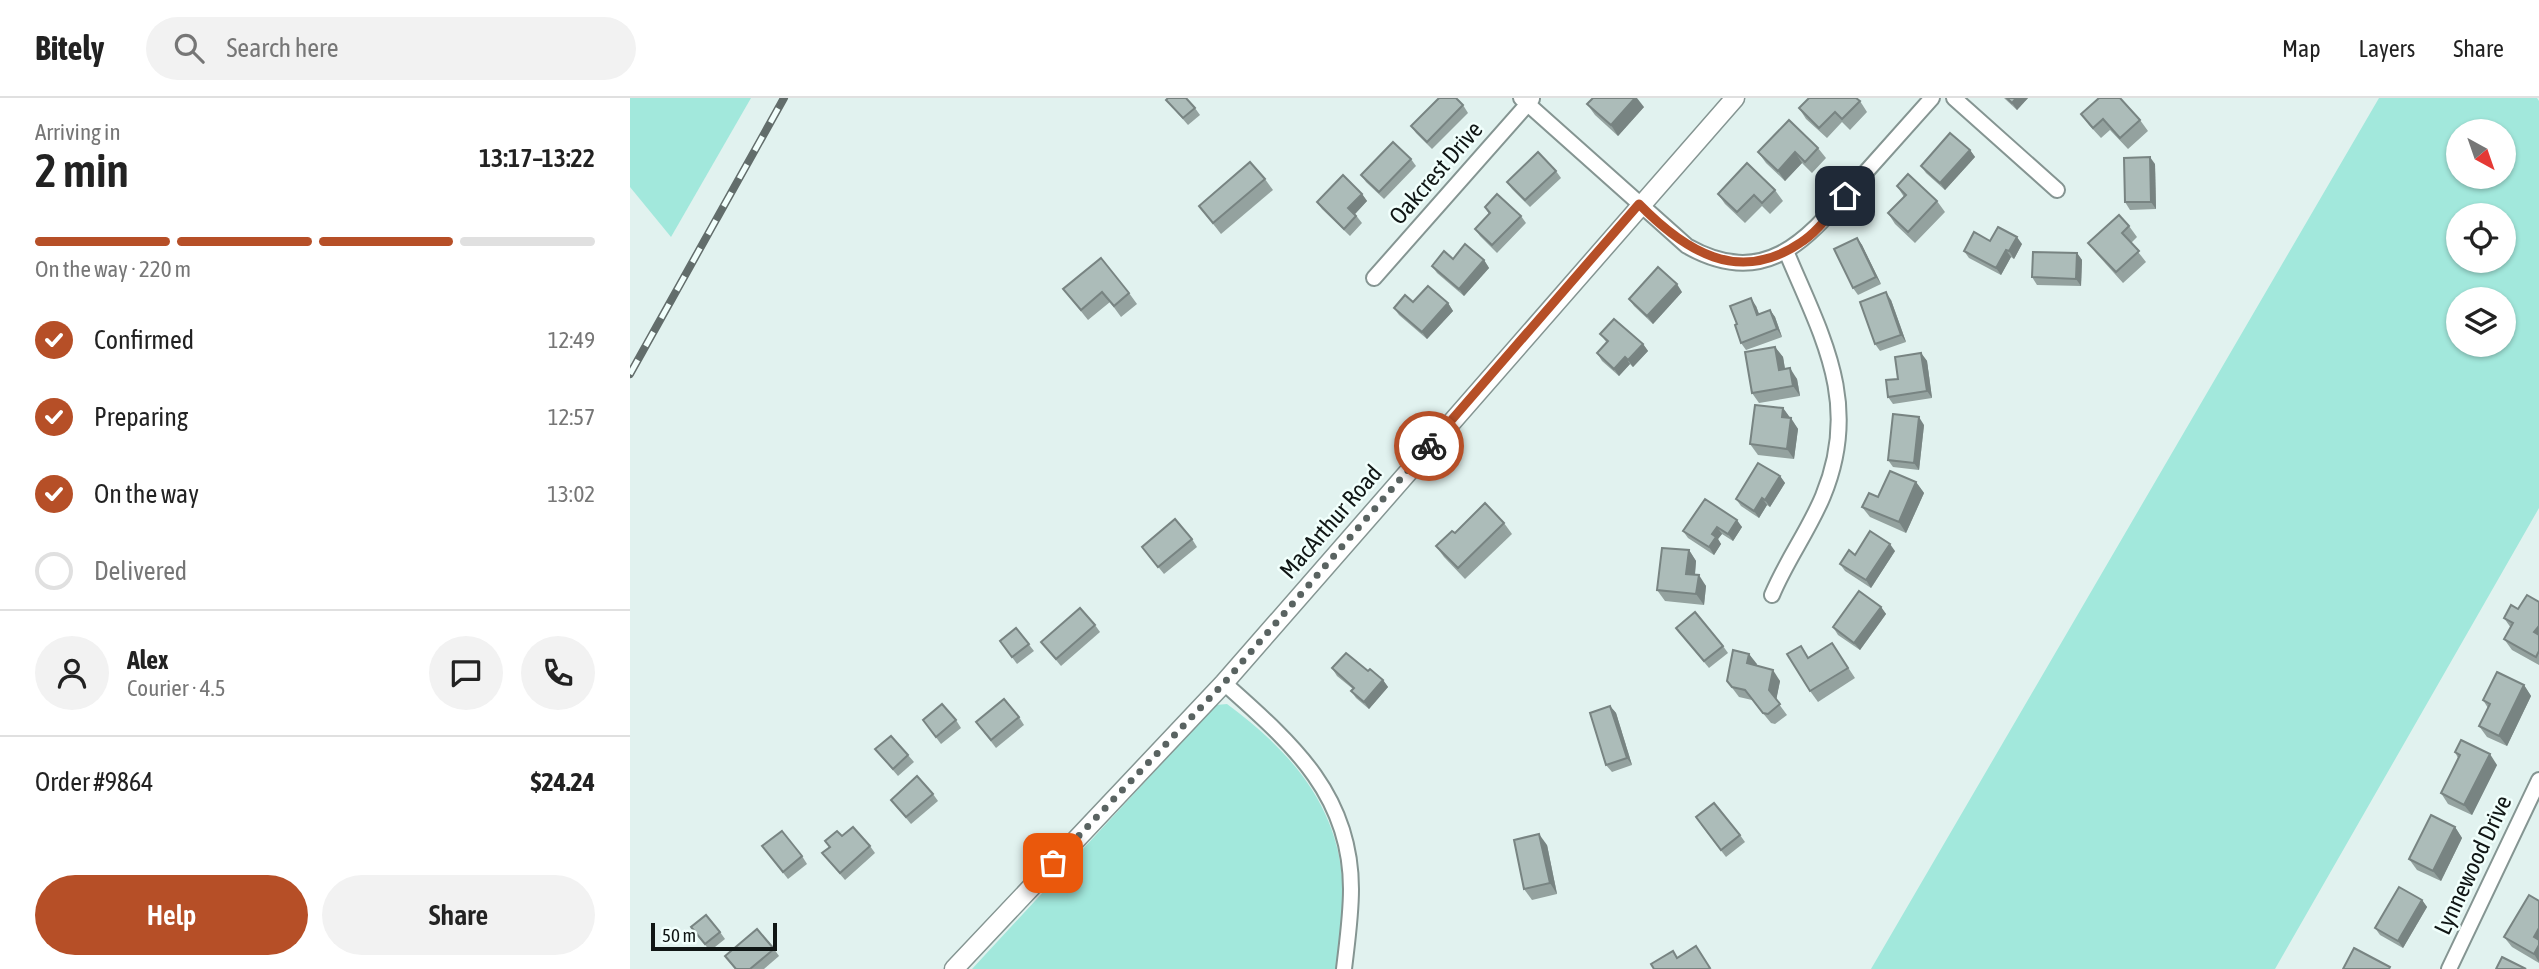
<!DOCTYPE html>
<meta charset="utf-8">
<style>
:root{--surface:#fff;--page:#f2f2f2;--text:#222;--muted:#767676;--line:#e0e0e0;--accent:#b64f27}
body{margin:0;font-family:"Asap Condensed",sans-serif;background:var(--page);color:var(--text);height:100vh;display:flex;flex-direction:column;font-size:26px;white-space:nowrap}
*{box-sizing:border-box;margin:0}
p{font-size:23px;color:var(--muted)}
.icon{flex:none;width:38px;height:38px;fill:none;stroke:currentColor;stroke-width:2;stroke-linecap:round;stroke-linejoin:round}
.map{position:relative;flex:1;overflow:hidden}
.sheet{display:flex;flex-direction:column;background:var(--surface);width:630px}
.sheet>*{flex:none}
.needle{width:46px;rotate:140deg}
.controls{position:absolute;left:1816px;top:21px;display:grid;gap:14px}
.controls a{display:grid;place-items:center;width:70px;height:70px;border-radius:50%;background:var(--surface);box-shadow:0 2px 5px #0004;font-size:35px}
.scale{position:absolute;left:21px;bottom:18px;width:126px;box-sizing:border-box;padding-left:7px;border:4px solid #101615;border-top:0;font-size:19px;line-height:24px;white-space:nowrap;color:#101615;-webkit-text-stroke:5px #f1fffc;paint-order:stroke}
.pin{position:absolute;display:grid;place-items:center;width:60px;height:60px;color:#fff;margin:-30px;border-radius:14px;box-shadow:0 4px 10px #0006}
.courier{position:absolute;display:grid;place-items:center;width:70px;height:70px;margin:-35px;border:5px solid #b64f27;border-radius:50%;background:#fff;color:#222;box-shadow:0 2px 9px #0007}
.summary em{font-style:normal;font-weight:600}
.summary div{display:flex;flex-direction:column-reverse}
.summary{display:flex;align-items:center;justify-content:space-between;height:119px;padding:0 35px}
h1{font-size:46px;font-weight:600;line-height:52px}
.bar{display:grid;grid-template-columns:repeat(4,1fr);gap:10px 7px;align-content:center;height:84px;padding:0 35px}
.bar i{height:9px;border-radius:5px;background:var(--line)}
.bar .current{background:var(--accent)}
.bar p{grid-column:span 4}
.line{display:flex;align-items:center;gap:18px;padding:0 35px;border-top:2px solid var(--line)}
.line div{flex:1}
.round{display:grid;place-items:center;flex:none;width:74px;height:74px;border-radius:37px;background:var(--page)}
ol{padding:0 35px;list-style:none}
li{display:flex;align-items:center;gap:21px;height:77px}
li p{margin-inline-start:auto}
li .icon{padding:7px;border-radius:50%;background:var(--accent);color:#fff;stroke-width:4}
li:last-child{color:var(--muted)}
li i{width:38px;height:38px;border:4px solid var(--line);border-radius:50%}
.primary-button{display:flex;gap:14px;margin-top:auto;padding:14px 35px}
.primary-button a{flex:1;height:80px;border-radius:42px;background:var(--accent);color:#fff;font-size:28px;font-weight:600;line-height:80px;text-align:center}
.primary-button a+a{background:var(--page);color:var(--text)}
header{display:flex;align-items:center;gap:42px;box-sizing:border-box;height:98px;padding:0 35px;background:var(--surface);border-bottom:2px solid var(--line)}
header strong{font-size:33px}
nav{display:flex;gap:38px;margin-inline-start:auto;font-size:24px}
.search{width:490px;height:63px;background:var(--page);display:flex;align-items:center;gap:18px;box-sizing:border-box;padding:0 24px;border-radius:38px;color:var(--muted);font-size:26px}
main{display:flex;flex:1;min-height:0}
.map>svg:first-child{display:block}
.green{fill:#a2e8dc;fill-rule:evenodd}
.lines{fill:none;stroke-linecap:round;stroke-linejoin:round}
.minor-casing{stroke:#859592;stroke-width:18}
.tertiary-casing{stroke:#859592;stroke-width:21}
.minor{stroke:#fff;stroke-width:14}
.tertiary{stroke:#fff;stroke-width:18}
.rail-casing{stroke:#626d6b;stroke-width:8}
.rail{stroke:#f1fffc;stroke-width:5;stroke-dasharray:16;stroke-linecap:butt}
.wall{fill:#94a29f}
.shaded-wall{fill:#788482}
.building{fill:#acbcb9;stroke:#788482;stroke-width:2}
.done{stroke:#596361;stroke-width:7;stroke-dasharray:0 12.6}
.route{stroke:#b64f27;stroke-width:9}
.labels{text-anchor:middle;stroke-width:5;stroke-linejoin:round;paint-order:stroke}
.street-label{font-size:24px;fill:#101615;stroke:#f1fffc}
</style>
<header>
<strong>Bitely</strong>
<div class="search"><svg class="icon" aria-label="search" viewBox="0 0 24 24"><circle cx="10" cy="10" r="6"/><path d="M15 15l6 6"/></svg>Search here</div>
<nav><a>Map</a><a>Layers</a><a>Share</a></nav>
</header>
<main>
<section class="sheet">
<div class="summary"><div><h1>2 min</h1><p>Arriving in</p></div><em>13:17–13:22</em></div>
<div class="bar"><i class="current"></i><i class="current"></i><i class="current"></i><i></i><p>On the way · 220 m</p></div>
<ol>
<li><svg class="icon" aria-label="check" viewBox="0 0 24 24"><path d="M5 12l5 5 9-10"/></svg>Confirmed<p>12:49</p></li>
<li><svg class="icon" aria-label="check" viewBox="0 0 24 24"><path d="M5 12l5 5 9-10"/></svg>Preparing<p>12:57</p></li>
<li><svg class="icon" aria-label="check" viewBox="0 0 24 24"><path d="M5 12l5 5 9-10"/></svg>On the way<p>13:02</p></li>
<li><i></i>Delivered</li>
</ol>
<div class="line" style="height:126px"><a class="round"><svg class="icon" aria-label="person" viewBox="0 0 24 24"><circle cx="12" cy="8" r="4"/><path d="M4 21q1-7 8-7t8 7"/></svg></a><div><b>Alex</b><p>Courier · 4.5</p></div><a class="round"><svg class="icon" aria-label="chat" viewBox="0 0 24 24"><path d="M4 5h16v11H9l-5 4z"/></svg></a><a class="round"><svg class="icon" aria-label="phone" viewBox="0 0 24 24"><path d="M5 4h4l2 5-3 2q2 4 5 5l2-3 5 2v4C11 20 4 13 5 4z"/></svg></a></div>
<div class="line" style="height:91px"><div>Order #9864</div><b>$24.24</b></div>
<div class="primary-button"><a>Help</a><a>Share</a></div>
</section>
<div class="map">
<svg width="1909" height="871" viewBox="0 0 1909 871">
<rect width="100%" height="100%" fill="#e1f2ef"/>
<g class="green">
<polygon points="0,0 121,0 41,139 0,89"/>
<path d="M 1749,0 L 1907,0 L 1909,3 L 1909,410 L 1645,871 L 1241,871 ZM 1874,33 L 1874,79 L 1829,79 L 1829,33 ZM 1874,117 L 1874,163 L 1829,163 L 1829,117 ZM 1874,201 L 1874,247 L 1829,247 L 1829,201 Z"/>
<path d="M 597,606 C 662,654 712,711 713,796 C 714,821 710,846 707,871 L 342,871 L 573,621 L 586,607 Z"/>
</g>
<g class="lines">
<defs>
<g id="minor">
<path d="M 891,0 L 1057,148 C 1137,193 1178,140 1227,84 C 1252,56 1277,28 1302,0"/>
<polyline points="1324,0 1427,92"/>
<polyline points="744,180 902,1"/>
<path d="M 1142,497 C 1156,463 1179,432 1193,398 C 1232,304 1191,237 1156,153"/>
<path d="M 594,585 C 660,644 721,695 721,791 C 721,818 717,845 714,871"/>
<polyline points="1819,871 1909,682"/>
</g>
<polyline id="tertiary" points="324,871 594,585 1105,0"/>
</defs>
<use href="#minor" class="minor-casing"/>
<use href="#tertiary" class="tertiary-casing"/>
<use href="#minor" class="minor"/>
<use href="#tertiary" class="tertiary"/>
<defs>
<polyline id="rail" points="0,276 154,0"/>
</defs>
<use href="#rail" class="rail-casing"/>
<use href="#rail" class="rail"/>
</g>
<g class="wall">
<polygon points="1374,0 1398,0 1387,12"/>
<polygon points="536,2 565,10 570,17 558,27"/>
<polygon points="1230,3 1237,14 1220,32 1212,24 1197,40 1176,21 1169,10"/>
<polygon points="957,6 1014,9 988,38 965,17"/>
<polygon points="833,7 838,15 802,51 786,35 781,28"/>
<polygon points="1451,16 1510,22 1518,33 1498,51 1480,32 1471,40 1459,27"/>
<polygon points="1188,50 1196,60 1182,75 1172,65 1155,83 1136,65 1128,54"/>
<polygon points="1340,52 1345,59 1315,92 1296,75 1291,68"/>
<polygon points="781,61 786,68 754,101 736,84 731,77"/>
<polygon points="1525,66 1526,111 1500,112 1495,104"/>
<polygon points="926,73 931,80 900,109 882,91 877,84"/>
<polygon points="635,81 643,92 591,136 569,108"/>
<polygon points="1267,88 1307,103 1315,114 1285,145 1265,126 1258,115 1274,99"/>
<polygon points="1145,92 1153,103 1140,116 1132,108 1115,125 1095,106 1088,96"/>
<polygon points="732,96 737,103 725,116 732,125 720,138 692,111 687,104"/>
<polygon points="855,109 891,118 896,125 867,155 850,138 845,131 859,116"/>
<polygon points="1499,128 1507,139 1501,145 1516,164 1493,185 1466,155 1458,145"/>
<polygon points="1227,140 1232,147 1251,186 1228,197 1223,190"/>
<polygon points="1360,143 1392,146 1384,161 1381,159 1371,177 1339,160 1334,153"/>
<polygon points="1447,155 1452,162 1451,188 1407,187 1402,179"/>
<polygon points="823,161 854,162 859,170 834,198 807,175 802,168"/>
<polygon points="433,191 499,195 507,206 491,219 480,204 458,222"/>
<polygon points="1052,194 1023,226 1004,208 999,201"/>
<polygon points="1261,202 1276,244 1250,253 1245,246"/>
<polygon points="783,204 818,205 823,213 797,241 769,217 764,210"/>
<polygon points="1126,208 1129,216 1140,212 1145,219 1152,239 1116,252 1111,245 1107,226"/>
<polygon points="970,236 1013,246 1018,253 1003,269 1000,266 989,278 972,263 967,255 977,245"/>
<polygon points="1145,249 1153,259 1155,271 1167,281 1170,298 1129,305 1122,295"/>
<polygon points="1291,255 1297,263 1302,300 1263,306 1258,299 1268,281"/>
<polygon points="1153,310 1168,331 1164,361 1128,357 1120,346"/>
<polygon points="1294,327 1289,372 1263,369 1258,362"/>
<polygon points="1150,378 1155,385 1140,409 1137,407 1129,420 1111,408 1106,401"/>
<polygon points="1286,384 1294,395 1276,435 1240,419 1232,409 1248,399"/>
<polygon points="1075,401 1112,429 1103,443 1092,436 1088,441 1091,446 1084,457 1058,440 1053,433"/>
<polygon points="874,425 882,436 835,481 814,459 806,448 825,435"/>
<polygon points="562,441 567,449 534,476 512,449"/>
<polygon points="1059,452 1066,463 1065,477 1076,488 1074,507 1035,503 1027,492"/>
<polygon points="1265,453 1241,490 1215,473 1210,466 1225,457"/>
<polygon points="1909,504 1909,567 1882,552 1874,541 1881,530 1874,520 1888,511"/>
<polygon points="1251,509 1256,516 1230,552 1208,537 1203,529"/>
<polygon points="465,527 470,534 431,568 411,544"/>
<polygon points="386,530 404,553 387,566 370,543"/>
<polygon points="1046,530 1093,548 1098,555 1079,570"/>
<polygon points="1202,545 1225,580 1188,604 1180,593 1179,560"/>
<polygon points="1119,556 1127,568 1150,583 1146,602 1157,617 1145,626 1141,625 1122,602 1109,599 1097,583"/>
<polygon points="702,570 738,573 753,582 758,589 739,611 726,600 721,593 723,591 707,578"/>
<polygon points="1894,587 1901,598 1877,648 1857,639 1849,628 1858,610 1853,602"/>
<polygon points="980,608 986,615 1002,667 982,674 976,667"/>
<polygon points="389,619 394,627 366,650 346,624"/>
<polygon points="293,622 326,622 331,630 311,646"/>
<polygon points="245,651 278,657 284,664 268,678"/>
<polygon points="1825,654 1867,667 1842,717 1818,706 1811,695 1828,660"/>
<polygon points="303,696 308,703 281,726 261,702"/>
<polygon points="1071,727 1110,737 1115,744 1096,759"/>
<polygon points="1825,729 1832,740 1811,783 1787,772 1779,761"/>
<polygon points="195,743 240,748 245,755 215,782 192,755 199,749"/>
<polygon points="917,747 927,796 902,802 894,791"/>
<polygon points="132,748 172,758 177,766 158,781"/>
<polygon points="1792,802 1797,809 1773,850 1750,837 1745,830"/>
<polygon points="1909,803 1909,865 1882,849 1874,839"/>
<polygon points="61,829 90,834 95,841 80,853"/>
<polygon points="144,851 149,858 134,871 105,871 95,858"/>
</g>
<g class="shaded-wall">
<polygon points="1005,0 1007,0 1014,9 988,38 981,27"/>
<polygon points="1386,0 1398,0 1387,12 1382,5"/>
<polygon points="1340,52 1345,59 1315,92 1310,85"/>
<polygon points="1165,54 1172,65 1155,83 1148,73"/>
<polygon points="1520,59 1525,66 1526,111 1521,104"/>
<polygon points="732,96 737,103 724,117 718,110"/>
<polygon points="1387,139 1392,146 1384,161 1379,153"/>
<polygon points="1227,140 1232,147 1251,186 1246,179"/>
<polygon points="1376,152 1381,159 1371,177 1366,170"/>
<polygon points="1447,155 1452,162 1451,188 1446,181"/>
<polygon points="854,162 859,170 834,198 829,191"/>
<polygon points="1047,186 1052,194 1023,226 1017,218"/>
<polygon points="1256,194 1261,202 1276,244 1271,237"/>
<polygon points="1121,200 1126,208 1132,224 1127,217"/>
<polygon points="818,205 823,213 797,241 792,234"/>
<polygon points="1140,212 1145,219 1152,239 1147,231"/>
<polygon points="1013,246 1018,253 1003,269 998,262"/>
<polygon points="1145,249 1153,259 1157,283 1149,272"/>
<polygon points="1291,255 1297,263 1302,300 1297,293"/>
<polygon points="995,259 1000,266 989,278 984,271"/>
<polygon points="1160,270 1167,281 1170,298 1163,288"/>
<polygon points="1153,310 1161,321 1152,319"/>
<polygon points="1289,319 1294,327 1289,372 1284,365"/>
<polygon points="1161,320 1168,331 1164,361 1157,351"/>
<polygon points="1150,378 1155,385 1140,409 1135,402"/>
<polygon points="1286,384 1294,395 1276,435 1269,424"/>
<polygon points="1132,400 1137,407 1129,420 1124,413"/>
<polygon points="1107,422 1112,429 1103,443 1098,436"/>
<polygon points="1087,429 1092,436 1088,441 1091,446 1084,457 1079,449 1082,436"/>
<polygon points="1260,446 1265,453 1241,490 1236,482"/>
<polygon points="1059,452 1066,463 1064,486 1056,476"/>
<polygon points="1069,477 1076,488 1074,507 1066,496"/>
<polygon points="1251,509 1256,516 1230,552 1224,545"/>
<polygon points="1909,528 1909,541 1904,534"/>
<polygon points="1119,556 1127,566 1125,575 1117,565"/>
<polygon points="1143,572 1150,583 1146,603 1139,592"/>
<polygon points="753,582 758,589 739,611 734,604"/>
<polygon points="1894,587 1901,598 1877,648 1869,638"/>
<polygon points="980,608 986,615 1002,667 997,660"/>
<polygon points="1860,656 1867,667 1842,717 1834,707"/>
<polygon points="1825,729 1832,740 1811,783 1803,773"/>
<polygon points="909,736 917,747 927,796 920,785"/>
<polygon points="1792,802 1797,809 1773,850 1768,843"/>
<polygon points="1909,830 1909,864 1904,856 1904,839"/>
</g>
<g class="building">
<polygon points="538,0 556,0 565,10 553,20 536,2"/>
<polygon points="809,0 826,0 833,7 797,44 781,28"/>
<polygon points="963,0 1005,0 981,27 957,6"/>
<polygon points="1179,0 1226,0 1230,3 1212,21 1205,14 1189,30 1169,10"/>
<polygon points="1377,0 1386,0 1382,5"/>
<polygon points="1469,0 1490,0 1510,22 1490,40 1473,21 1463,30 1451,16"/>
<polygon points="1159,22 1188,50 1175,64 1165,54 1148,73 1128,54"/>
<polygon points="1320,35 1340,52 1310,85 1291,68"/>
<polygon points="763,44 781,61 749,94 731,77"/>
<polygon points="908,54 926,73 895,102 877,84"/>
<polygon points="1520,59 1521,104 1495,104 1494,60"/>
<polygon points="620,64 635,81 583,125 569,108"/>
<polygon points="1117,65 1145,92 1132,105 1124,97 1107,114 1088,96"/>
<polygon points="1278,76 1307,103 1278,134 1258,115 1276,97 1267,88"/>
<polygon points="713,77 732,96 718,110 726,118 714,131 687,104"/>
<polygon points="867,96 891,118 862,147 845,131 860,115 855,109"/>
<polygon points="1489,117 1499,128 1492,135 1509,153 1486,174 1458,145"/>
<polygon points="1368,129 1387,139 1379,153 1376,152 1366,170 1334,153 1344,134 1360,143"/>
<polygon points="1227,140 1246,179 1223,190 1204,151"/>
<polygon points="835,146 854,162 829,191 802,168 814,153 823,161"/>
<polygon points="1403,154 1447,155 1446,181 1402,179"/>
<polygon points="471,160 499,195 484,208 472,194 451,212 433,191"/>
<polygon points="1028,169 1047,186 1017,218 999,201"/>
<polygon points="798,188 818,205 792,234 764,210 775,197 783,204"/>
<polygon points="1256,194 1271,237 1245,246 1230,204"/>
<polygon points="1121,200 1127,217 1140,212 1147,231 1111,245 1105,227 1107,226 1100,208"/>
<polygon points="984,221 1013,246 998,262 995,259 984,271 967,255 978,243 970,236"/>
<polygon points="1145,249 1149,272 1160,270 1163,288 1122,295 1115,254"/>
<polygon points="1291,255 1297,293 1258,299 1256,282 1268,281 1265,259"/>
<polygon points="1125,307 1153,310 1152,319 1161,320 1157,351 1120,346"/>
<polygon points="1263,316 1289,319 1284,365 1258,362"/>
<polygon points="1128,365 1150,378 1135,402 1132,400 1124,413 1106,401"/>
<polygon points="1260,373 1286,384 1269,424 1232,409 1239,395 1248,399"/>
<polygon points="1075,401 1107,422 1098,436 1087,429 1082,436 1086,439 1079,449 1053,433"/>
<polygon points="855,405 874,425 828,470 806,448 822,433 825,435"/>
<polygon points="545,421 562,441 528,469 512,449"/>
<polygon points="1240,433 1260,446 1236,482 1210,466 1219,452 1225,457"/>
<polygon points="1032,450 1059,452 1056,476 1069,477 1066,496 1027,492"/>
<polygon points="1229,493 1251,509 1224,545 1203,529"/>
<polygon points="1897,497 1909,504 1909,528 1904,534 1909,537 1909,553 1906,559 1874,541 1883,525 1874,520 1881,507 1888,511"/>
<polygon points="450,510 465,527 426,561 411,544"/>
<polygon points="1065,514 1093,548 1074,563 1046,530"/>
<polygon points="386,530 399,546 382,559 370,543"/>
<polygon points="1202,545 1218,570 1180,593 1157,556 1171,548 1178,560"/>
<polygon points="1103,552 1119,556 1117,565 1143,572 1139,592 1150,606 1138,616 1133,615 1115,592 1102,589 1097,583"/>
<polygon points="716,555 738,573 740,571 753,582 734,604 721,593 724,590 702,570"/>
<polygon points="1867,574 1894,587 1869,638 1849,628 1860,606 1853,602"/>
<polygon points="374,601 389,619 361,642 346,624"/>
<polygon points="312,606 326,622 306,639 293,622"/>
<polygon points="980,608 997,660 976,667 960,615"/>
<polygon points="261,638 278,657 263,671 245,651"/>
<polygon points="1831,642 1860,656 1834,707 1811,695 1830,657 1825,654"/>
<polygon points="287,678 303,696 276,719 261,702"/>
<polygon points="1084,705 1110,737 1091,752 1066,719"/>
<polygon points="1801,717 1825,729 1803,773 1779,761"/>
<polygon points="223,729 240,748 210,775 192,755 200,749 195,743 207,733 212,738"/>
<polygon points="152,733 172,758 153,774 132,748"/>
<polygon points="909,736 920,785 894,791 884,742"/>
<polygon points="1769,789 1792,802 1768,843 1745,830"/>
<polygon points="1899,797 1909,803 1909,830 1904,839 1909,842 1909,847 1904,856 1874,839"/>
<polygon points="76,817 90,834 75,846 61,829"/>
<polygon points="127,831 144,851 120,871 106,871 95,858"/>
<polygon points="1066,848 1080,870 1078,871 1024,871 1021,866 1043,853 1047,860"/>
<polygon points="1724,850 1760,869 1759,871 1713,871"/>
<polygon points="1872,859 1896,871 1866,871"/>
</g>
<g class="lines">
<polyline class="done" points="423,765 594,585 799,348"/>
<path class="route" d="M 799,348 L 1009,106 C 1055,153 1108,187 1170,145 C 1188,134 1201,114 1215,98"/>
</g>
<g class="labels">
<g class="street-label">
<text transform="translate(806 75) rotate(-49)" y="8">Oakcrest Drive</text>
<text transform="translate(701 424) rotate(-49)" y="8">MacArthur Road</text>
<text transform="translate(1843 767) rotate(-65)" y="8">Lynnewood Drive</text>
</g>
</g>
</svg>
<div class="controls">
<a><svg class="needle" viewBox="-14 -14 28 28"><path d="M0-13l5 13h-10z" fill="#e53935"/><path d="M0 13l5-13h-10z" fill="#767676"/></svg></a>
<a><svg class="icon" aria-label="locate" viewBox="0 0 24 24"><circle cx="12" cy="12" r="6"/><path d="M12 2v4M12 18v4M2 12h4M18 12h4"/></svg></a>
<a><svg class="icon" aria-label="layers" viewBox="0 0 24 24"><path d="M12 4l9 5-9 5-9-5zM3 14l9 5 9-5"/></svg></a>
</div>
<div class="scale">50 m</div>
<div class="pin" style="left:423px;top:765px;background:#ea580c"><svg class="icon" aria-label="bag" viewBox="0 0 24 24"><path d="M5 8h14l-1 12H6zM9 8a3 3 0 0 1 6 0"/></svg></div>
<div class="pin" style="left:1215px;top:98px;background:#1f2937"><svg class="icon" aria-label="home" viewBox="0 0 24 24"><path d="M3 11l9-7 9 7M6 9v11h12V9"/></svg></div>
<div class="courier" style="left:799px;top:348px"><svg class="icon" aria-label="bike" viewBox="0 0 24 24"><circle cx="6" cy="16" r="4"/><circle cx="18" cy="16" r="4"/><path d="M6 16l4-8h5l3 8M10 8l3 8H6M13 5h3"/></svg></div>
</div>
</main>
